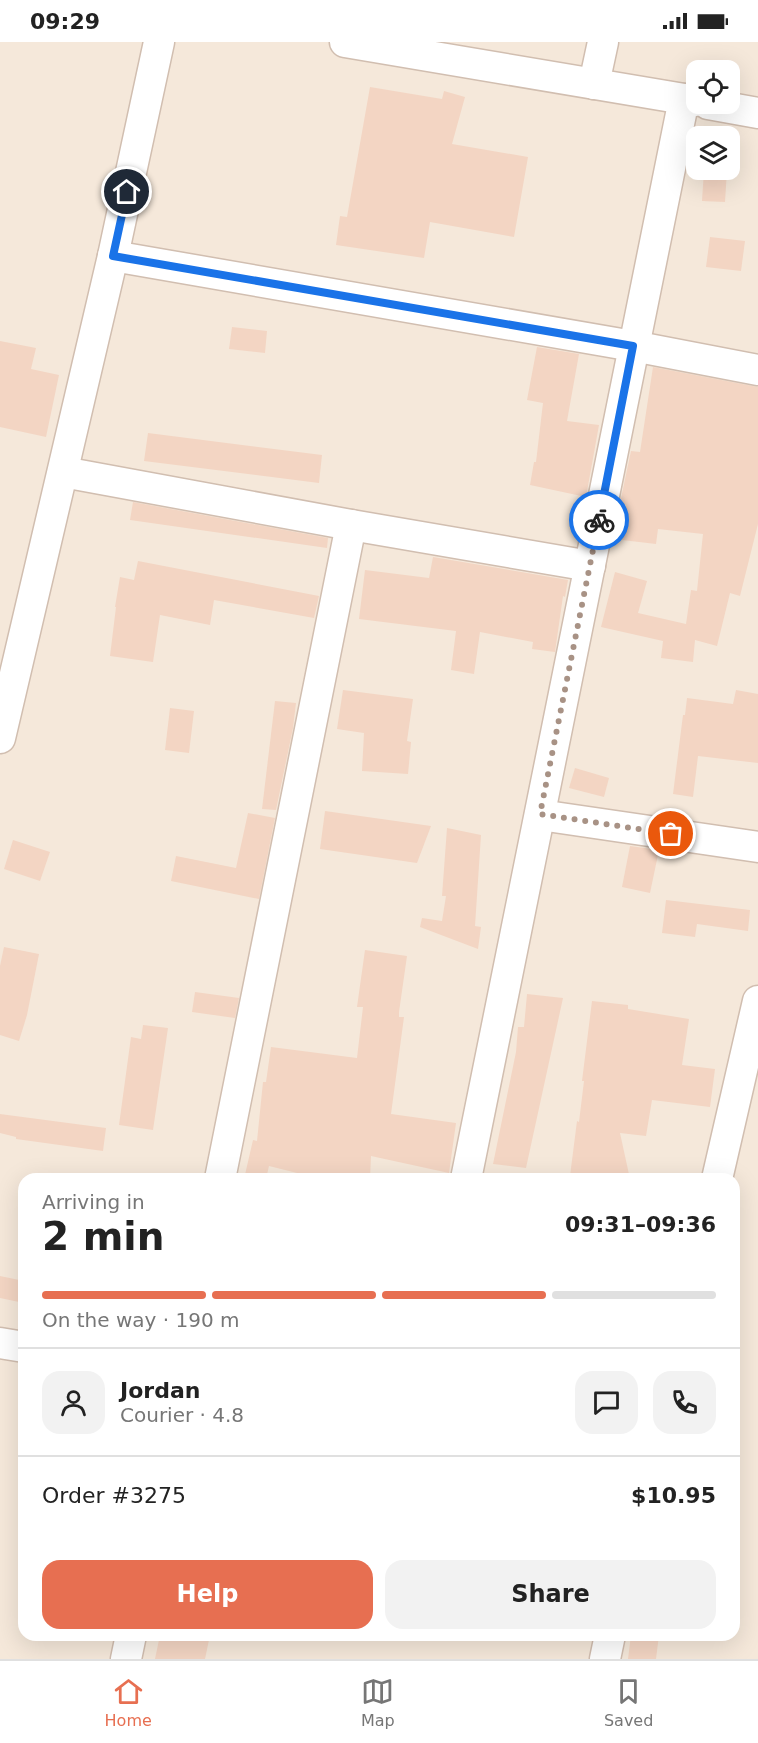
<!DOCTYPE html>
<meta charset="utf-8">
<style>
:root{--surface:#fff;--page:#f2f2f2;--text:#222;--muted:#767676;--line:#e0e0e0;--accent:#e76f51}
body{margin:0;font-family:"DejaVu Sans",sans-serif;background:var(--page);color:var(--text);height:100vh;display:flex;flex-direction:column;font-size:22px;white-space:nowrap}
*{box-sizing:border-box;margin:0}
p{font-size:20px;color:var(--muted)}
.icon{flex:none;width:33px;height:33px;fill:none;stroke:currentColor;stroke-width:2;stroke-linecap:round;stroke-linejoin:round}
.map{position:relative;flex:1;overflow:hidden}
.sheet{position:absolute;left:18px;top:1131px;width:722px;height:468px;display:flex;flex-direction:column;background:var(--surface);border-radius:18px;box-shadow:0 6px 24px #0002}
.sheet>*{flex:none}
.fabs{position:absolute;left:686px;top:18px;display:grid;gap:12px}
.fabs a{display:grid;place-items:center;width:54px;height:54px;border-radius:12px;background:var(--surface);box-shadow:0 6px 24px #0002;font-size:30px}
.pin{position:absolute;display:grid;place-items:center;width:51px;height:51px;color:#fff;margin:-26px;border:3px solid #fff;border-radius:50%;box-shadow:0 2px 6px #0007}
.courier{position:absolute;display:grid;place-items:center;width:60px;height:60px;margin:-30px;border:4px solid #1a73e8;border-radius:50%;background:#fff;color:#222;box-shadow:0 2px 8px #0007}
.summary em{font-style:normal;font-weight:700}
.summary div{display:flex;flex-direction:column-reverse}
.summary{display:flex;align-items:center;justify-content:space-between;height:102px;padding:0 24px}
h1{font-size:39px;font-weight:700;line-height:45px}
.bar{display:grid;grid-template-columns:repeat(4,1fr);gap:9px 6px;align-content:center;height:72px;padding:0 24px}
.bar i{height:8px;border-radius:4px;background:var(--line)}
.bar .active{background:var(--accent)}
.bar p{grid-column:span 4}
.line{display:flex;align-items:center;gap:15px;padding:0 24px;border-top:2px solid var(--line)}
.line div{flex:1}
.round{display:grid;place-items:center;flex:none;width:63px;height:63px;border-radius:18px;background:var(--page)}
.action{display:flex;gap:12px;margin-top:auto;padding:12px 24px}
.action a{flex:1;height:69px;border-radius:18px;background:var(--accent);color:#fff;font-size:24px;font-weight:700;line-height:69px;text-align:center}
.action a+a{background:var(--page);color:var(--text)}
.status{display:flex;justify-content:space-between;align-items:center;height:42px;padding:0 30px;background:var(--surface);direction:ltr}
.status svg{height:16px;fill:currentColor}
.menu{display:flex;justify-content:space-around;align-items:center;height:84px;border-top:2px solid var(--line);background:var(--surface);font-size:16px;color:var(--muted)}
.menu a{display:grid;justify-items:center;gap:3px}
.menu .active{color:var(--accent)}
.map>svg:first-child{display:block}
.residential{fill:#f5e8da;fill-rule:evenodd}
.building{fill:#f3d5c3}
.lines{fill:none;stroke-linecap:round;stroke-linejoin:round}
.minor-casing{stroke:#d1beb0;stroke-width:33}
.minor{stroke:#fff;stroke-width:30}
.done{stroke:#a89285;stroke-width:6;stroke-dasharray:0 10.8}
.route{stroke:#1a73e8;stroke-width:8}
</style>
<div class="status"><b>09:29</b><svg viewBox="0 0 49 12"><path d="M0 12V9h3v3zM5 12V6h3v6zM10 12V3h3v9zM15 12V0h3v12zM26 1h20v11H26zM47 4h2v5h-2z"/></svg></div>
<div class="map">
<svg width="758" height="1617" viewBox="0 0 758 1617">
<rect width="100%" height="100%" fill="#fdf6ec"/>
<path class="residential" d="M 0,0 L 758,0 L 758,1617 L 0,1617 ZM 696,28 L 729,28 L 729,62 L 696,62 ZM 696,94 L 729,94 L 729,128 L 696,128 ZM 24,1137 L 734,1137 L 734,1593 L 24,1593 Z"/>
<g class="building">
<polygon points="370,45 442,57 444,49 465,55 452,102 528,115 514,195 430,180 424,216 336,203 340,174 347,175"/>
<polygon points="704,128 727,128 725,160 702,159"/>
<polygon points="710,195 745,199 741,229 706,225"/>
<polygon points="232,285 267,289 265,311 229,307"/>
<polygon points="0,299 36,306 31,327 59,333 46,395 0,385"/>
<polygon points="537,305 579,312 567,379 599,383 586,455 530,443 534,420 536,420 543,361 527,358"/>
<polygon points="653,325 758,345 758,482 740,554 730,551 717,604 695,598 693,620 661,616 663,599 601,585 615,530 647,539 638,571 686,582 691,548 697,549 703,492 658,487 656,502 622,498 626,463 620,461 631,409 640,410"/>
<polygon points="148,391 322,413 319,441 144,419"/>
<polygon points="133,460 328,496 327,506 130,478"/>
<polygon points="433,515 568,538 565,555 563,554 555,610 532,607 533,600 480,590 474,632 451,628 456,589 359,577 365,528 429,536"/>
<polygon points="138,519 319,554 314,576 214,558 210,583 160,573 153,620 110,614 116,565 115,565 120,535 134,538"/>
<polygon points="343,648 413,657 407,699 411,700 408,732 362,729 364,691 337,687"/>
<polygon points="736,648 758,652 758,721 698,714 693,755 673,752 683,673 685,673 687,656 733,662"/>
<polygon points="275,659 296,661 293,686 276,768 262,767"/>
<polygon points="170,666 194,669 189,711 165,708"/>
<polygon points="575,726 609,736 604,755 569,746"/>
<polygon points="325,769 431,784 417,821 320,807"/>
<polygon points="248,771 275,776 259,857 171,839 176,814 236,826"/>
<polygon points="447,786 481,793 475,884 481,885 478,907 420,885 422,876 442,879 446,854 442,854"/>
<polygon points="13,798 50,810 40,839 4,827"/>
<polygon points="630,804 659,808 650,851 622,845"/>
<polygon points="666,858 750,868 748,889 697,882 695,895 662,891"/>
<polygon points="4,905 39,912 27,973 19,999 0,993 0,924"/>
<polygon points="365,908 407,914 399,970 399,975 404,975 391,1072 456,1081 449,1131 371,1114 370,1137 297,1131 269,1124 266,1137 244,1137 253,1098 257,1099 263,1040 266,1040 271,1005 357,1016 363,965 357,965"/>
<polygon points="195,950 239,956 235,976 192,970"/>
<polygon points="527,952 563,956 526,1126 493,1122 516,1010 518,985 524,985"/>
<polygon points="592,959 628,963 628,967 689,977 682,1023 715,1027 710,1065 652,1058 646,1094 620,1091 630,1137 593,1137 570,1134 577,1079 579,1080 584,1039 582,1039"/>
<polygon points="143,983 168,986 153,1088 119,1083 131,995 141,997"/>
<polygon points="0,1072 106,1086 103,1109 16,1097 16,1095 0,1091"/>
<polygon points="0,1234 24,1239 24,1261 0,1256"/>
<polygon points="160,1593 210,1593 205,1617 155,1617"/>
<polygon points="631,1593 659,1593 656,1617 628,1617"/>
</g>
<g class="lines">
<defs>
<g id="minor">
<polyline points="345,0 696,59"/>
<polyline points="594,42 603,0"/>
<polyline points="708,62 758,71"/>
<polyline points="113,214 633,304 758,328"/>
<polyline points="63,430 351,483 590,524"/>
<polyline points="0,696 113,214 159,0"/>
<polyline points="540,773 758,805"/>
<polyline points="220,1137 351,483"/>
<polyline points="466,1137 684,57"/>
<polyline points="717,1137 758,959"/>
<polyline points="0,1301 24,1305"/>
<polyline points="126,1617 131,1593"/>
<polyline points="605,1617 610,1593"/>
</g>
</defs>
<use href="#minor" class="minor-casing"/>
<use href="#minor" class="minor"/>
</g>
<g class="lines">
<polyline class="done" points="599,478 540,772 671,792"/>
<polyline class="route" points="127,150 113,214 633,304 599,478"/>
</g>
</svg>
<div class="fabs">
<a><svg class="icon" aria-label="locate" viewBox="0 0 24 24"><circle cx="12" cy="12" r="6"/><path d="M12 2v4M12 18v4M2 12h4M18 12h4"/></svg></a>
<a><svg class="icon" aria-label="layers" viewBox="0 0 24 24"><path d="M12 4l9 5-9 5-9-5zM3 14l9 5 9-5"/></svg></a>
</div>
<div class="pin" style="left:671px;top:792px;background:#ea580c"><svg class="icon" aria-label="bag" viewBox="0 0 24 24"><path d="M5 8h14l-1 12H6zM9 8a3 3 0 0 1 6 0"/></svg></div>
<div class="pin" style="left:127px;top:150px;background:#1f2937"><svg class="icon" aria-label="home" viewBox="0 0 24 24"><path d="M3 11l9-7 9 7M6 9v11h12V9"/></svg></div>
<div class="courier" style="left:599px;top:478px"><svg class="icon" aria-label="bike" viewBox="0 0 24 24"><circle cx="6" cy="16" r="4"/><circle cx="18" cy="16" r="4"/><path d="M6 16l4-8h5l3 8M10 8l3 8H6M13 5h3"/></svg></div>
<section class="sheet">
<div class="summary"><div><h1>2 min</h1><p>Arriving in</p></div><em>09:31–09:36</em></div>
<div class="bar"><i class="active"></i><i class="active"></i><i class="active"></i><i></i><p>On the way · 190 m</p></div>
<div class="line" style="height:108px"><a class="round"><svg class="icon" aria-label="person" viewBox="0 0 24 24"><circle cx="12" cy="8" r="4"/><path d="M4 21q1-7 8-7t8 7"/></svg></a><div><b>Jordan</b><p>Courier · 4.8</p></div><a class="round"><svg class="icon" aria-label="chat" viewBox="0 0 24 24"><path d="M4 5h16v11H9l-5 4z"/></svg></a><a class="round"><svg class="icon" aria-label="phone" viewBox="0 0 24 24"><path d="M5 4h4l2 5-3 2q2 4 5 5l2-3 5 2v4C11 20 4 13 5 4z"/></svg></a></div>
<div class="line" style="height:78px"><div>Order #3275</div><b>$10.95</b></div>
<div class="action"><a>Help</a><a>Share</a></div>
</section>
</div>
<nav class="menu">
<a class="active"><svg class="icon" aria-label="home" viewBox="0 0 24 24"><path d="M3 11l9-7 9 7M6 9v11h12V9"/></svg>Home</a>
<a><svg class="icon" aria-label="map" viewBox="0 0 24 24"><path d="M3 6l6-2 6 2 6-2v14l-6 2-6-2-6 2zM9 4v14M15 6v14"/></svg>Map</a>
<a><svg class="icon" aria-label="saved" viewBox="0 0 24 24"><path d="M7 4h10v16l-5-4-5 4z"/></svg>Saved</a>
</nav>
